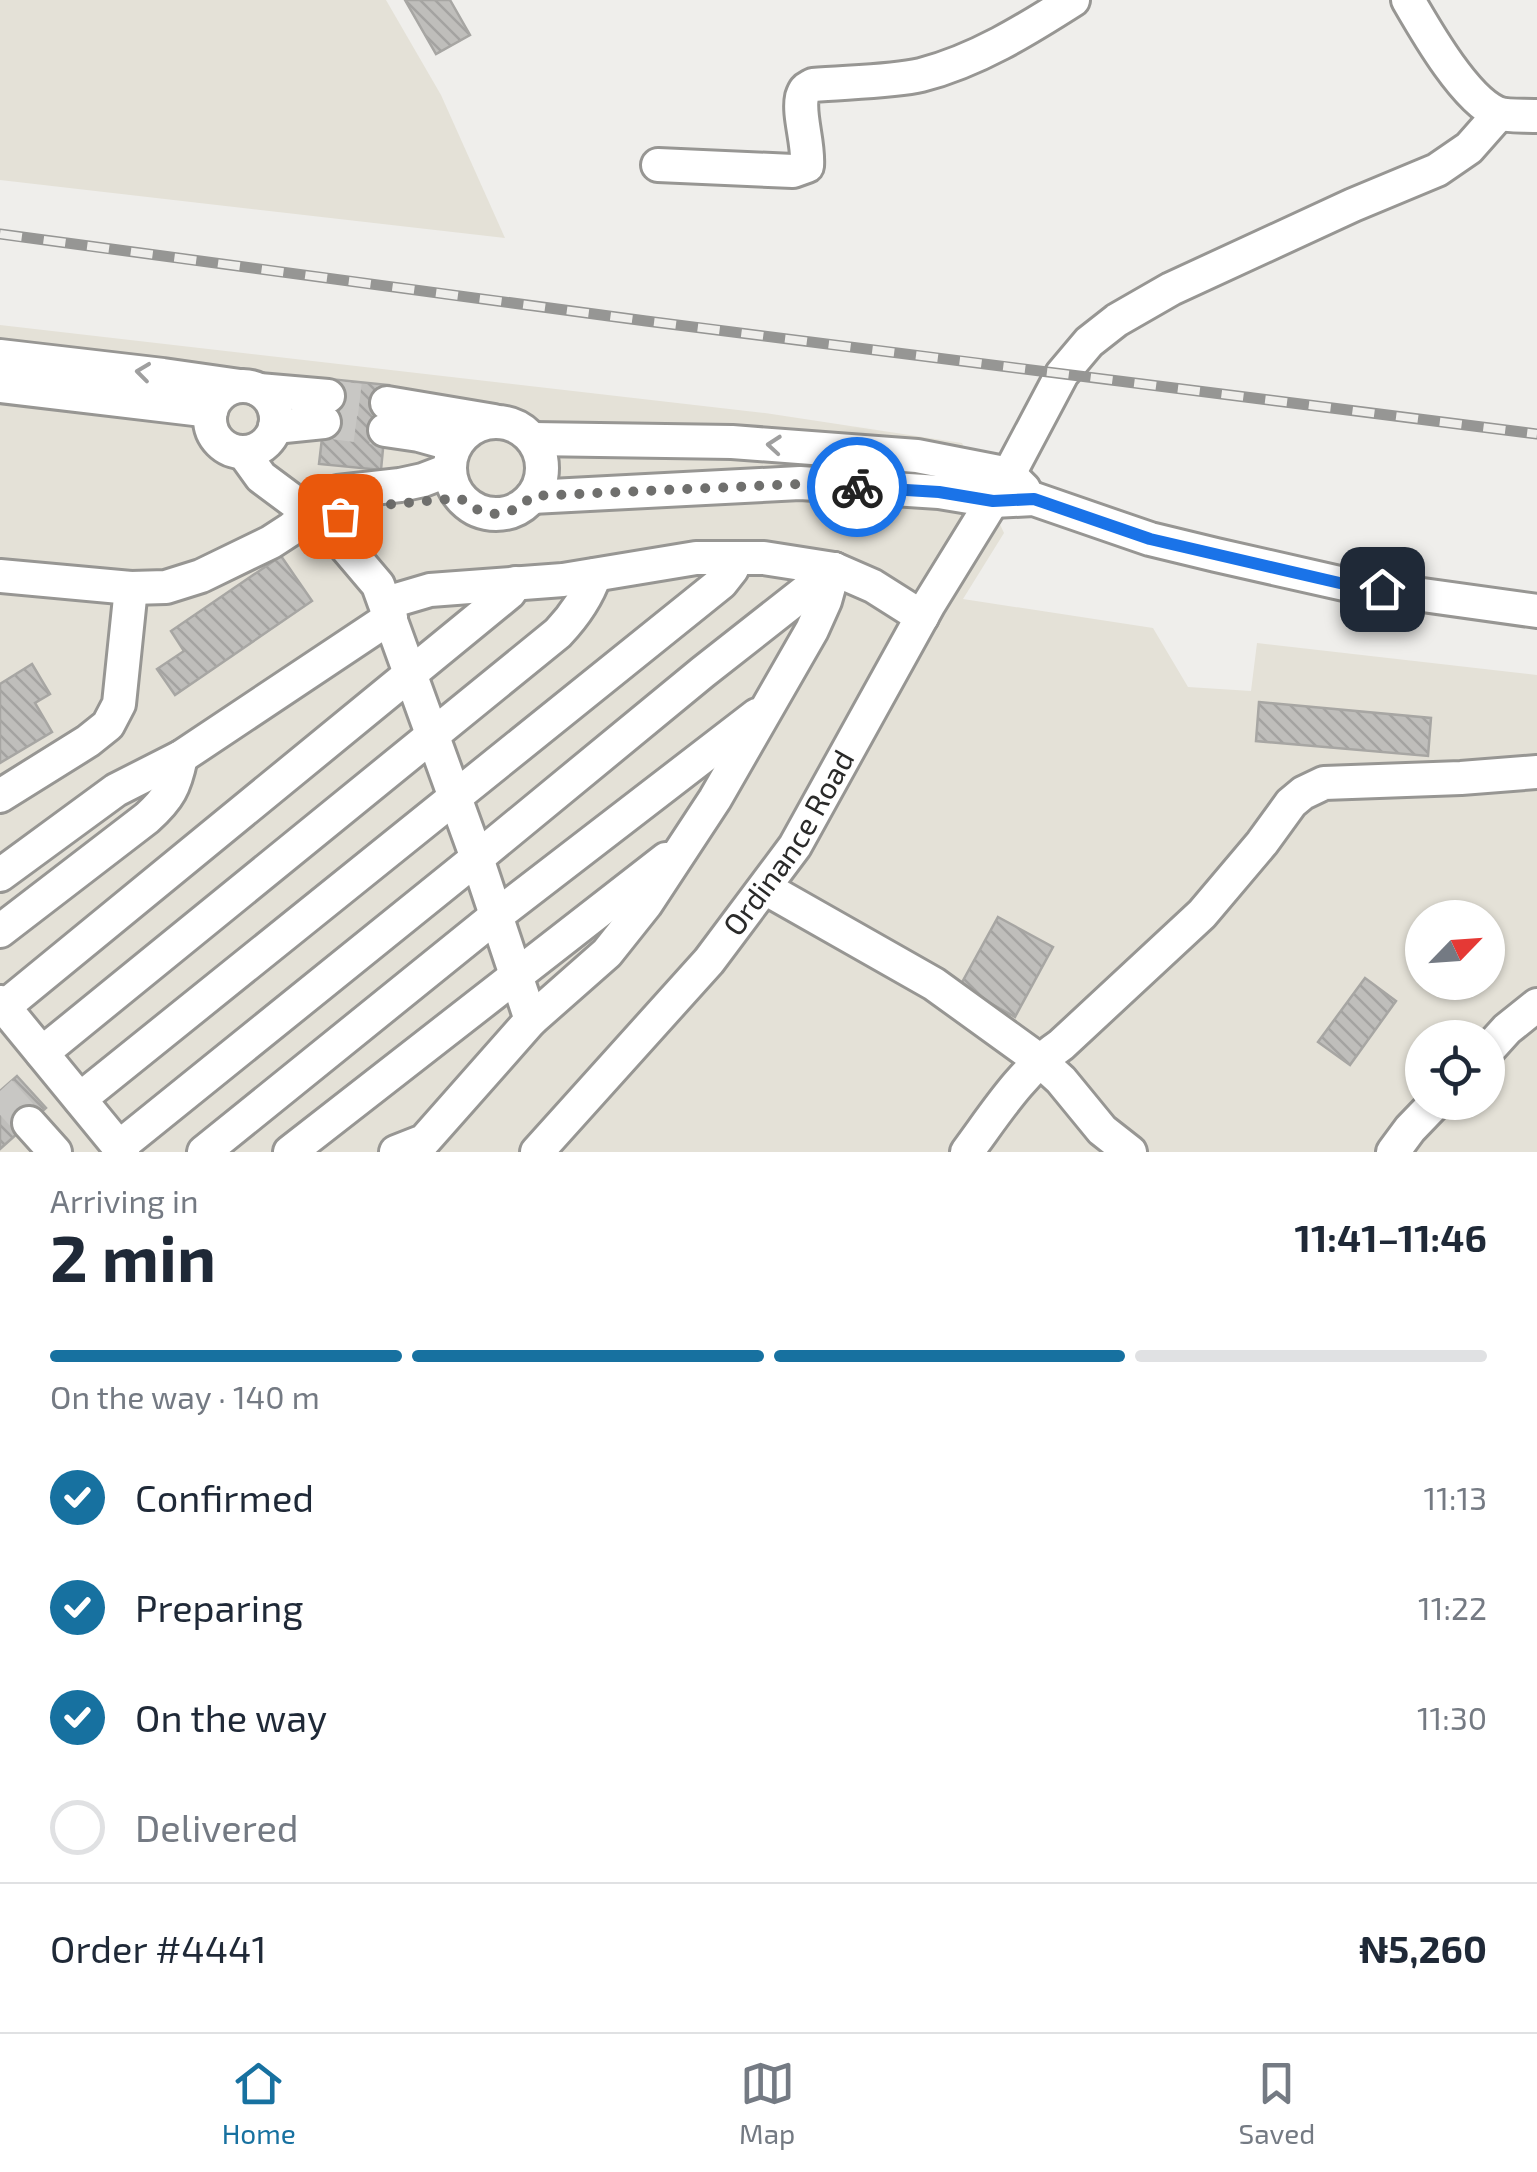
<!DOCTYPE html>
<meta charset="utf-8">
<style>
:root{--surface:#fff;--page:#f2f2f3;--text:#1f2937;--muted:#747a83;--line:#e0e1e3;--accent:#1771a0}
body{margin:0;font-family:"Exo 2",sans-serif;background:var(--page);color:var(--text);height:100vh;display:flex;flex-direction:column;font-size:38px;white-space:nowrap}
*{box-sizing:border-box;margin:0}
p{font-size:32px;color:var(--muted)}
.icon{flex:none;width:55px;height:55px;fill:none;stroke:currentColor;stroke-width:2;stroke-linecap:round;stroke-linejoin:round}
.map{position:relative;height:1152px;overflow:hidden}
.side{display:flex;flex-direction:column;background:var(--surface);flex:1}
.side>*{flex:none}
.needle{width:65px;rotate:65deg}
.tools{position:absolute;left:1405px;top:900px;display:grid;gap:20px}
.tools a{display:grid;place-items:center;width:100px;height:100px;border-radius:50%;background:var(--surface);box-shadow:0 2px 8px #0004;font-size:50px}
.pin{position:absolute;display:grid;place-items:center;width:85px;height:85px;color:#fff;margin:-42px;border-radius:20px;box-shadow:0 5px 15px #0006}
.courier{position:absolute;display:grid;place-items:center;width:100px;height:100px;margin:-50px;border:8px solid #1a73e8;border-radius:50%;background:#fff;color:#222;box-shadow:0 2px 12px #0007}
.summary em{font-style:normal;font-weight:700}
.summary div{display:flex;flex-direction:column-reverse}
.summary{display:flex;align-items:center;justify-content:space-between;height:170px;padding:0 50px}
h1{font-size:65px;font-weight:700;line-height:75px}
.bar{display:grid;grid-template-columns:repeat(4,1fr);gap:15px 10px;align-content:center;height:120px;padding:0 50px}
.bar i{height:12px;border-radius:8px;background:var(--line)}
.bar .current{background:var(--accent)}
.bar p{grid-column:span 4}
.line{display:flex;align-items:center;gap:25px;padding:0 50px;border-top:2px solid var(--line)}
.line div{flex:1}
ol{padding:0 50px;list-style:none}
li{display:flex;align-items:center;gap:30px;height:110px}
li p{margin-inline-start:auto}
li .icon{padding:10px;border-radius:50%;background:var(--accent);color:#fff;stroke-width:4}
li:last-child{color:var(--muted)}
li i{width:55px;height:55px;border:5px solid var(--line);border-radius:50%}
.tab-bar{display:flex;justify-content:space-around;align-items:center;height:140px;border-top:2px solid var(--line);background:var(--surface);font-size:28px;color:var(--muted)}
.tab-bar a{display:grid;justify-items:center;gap:5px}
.tab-bar .current{color:var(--accent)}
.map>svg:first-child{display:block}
.built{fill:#e4e1d7;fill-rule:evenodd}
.building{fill:url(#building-back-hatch);stroke:#a7a6a3;stroke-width:2.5}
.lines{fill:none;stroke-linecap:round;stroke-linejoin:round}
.minor-tunnel{stroke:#c8c7c4;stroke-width:32;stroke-dasharray:32 16;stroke-linecap:butt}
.minor-casing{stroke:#979693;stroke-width:38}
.minor{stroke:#fff;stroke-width:32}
.rail-casing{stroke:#969694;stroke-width:11}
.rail{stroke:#efeeeb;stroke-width:8;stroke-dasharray:22;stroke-linecap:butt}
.oneway{stroke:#9f9f9f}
.done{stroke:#6f6f6d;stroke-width:10;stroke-dasharray:0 18}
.route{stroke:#1a73e8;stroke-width:12}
.labels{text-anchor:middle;stroke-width:10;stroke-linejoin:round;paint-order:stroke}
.street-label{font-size:30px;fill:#2a2a29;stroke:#efeeeb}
</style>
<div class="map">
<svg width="1537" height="1152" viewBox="0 0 1537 1152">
<defs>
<pattern id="building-back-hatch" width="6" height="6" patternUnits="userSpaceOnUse" patternTransform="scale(2.5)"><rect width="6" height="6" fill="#bfbebb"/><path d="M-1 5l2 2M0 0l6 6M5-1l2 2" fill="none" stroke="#a4a3a1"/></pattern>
</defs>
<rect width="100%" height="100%" fill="#efeeeb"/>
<g class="built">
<polygon points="0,0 386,0 441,95 505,238 0,180"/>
<path d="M 0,325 L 765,413 L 962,443 L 1004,533 L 963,599 L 1153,628 L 1188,687 L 1251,691 L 1257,643 L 1537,675 L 1537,1152 L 0,1152 ZM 1422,918 L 1488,918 L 1488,982 L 1422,982 ZM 1422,1038 L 1488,1038 L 1488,1102 L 1422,1102 Z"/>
</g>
<g class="building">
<polygon points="405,0 450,0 470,35 436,54"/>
<polygon points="329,379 389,385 381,470 319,464"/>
<polygon points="281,556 312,601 175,695 157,669 184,651 171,631"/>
<polygon points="32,664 50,694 35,703 52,732 0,763 0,684"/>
<polygon points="1259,702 1431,718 1428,756 1256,741"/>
<polygon points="998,917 1053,947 1015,1017 960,986"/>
<polygon points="1365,978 1396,1001 1350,1065 1318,1042"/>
<polygon points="17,1076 46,1108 0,1149 0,1091"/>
</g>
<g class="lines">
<g class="minor-tunnel">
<polyline points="328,396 387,403"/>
<polyline points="324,422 385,430"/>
<polyline points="0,1091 29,1123"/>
</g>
<defs>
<g id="minor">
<path d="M 1408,0 C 1426,31 1464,98 1497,113 C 1508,117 1525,115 1537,116"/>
<path d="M 658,165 L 793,171 L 807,166 C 809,144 798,115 802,97 C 805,88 806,89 813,85 C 845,82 891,82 921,75 C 976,61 1026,30 1073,0"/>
<polyline points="0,356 163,375 240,386"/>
<polyline points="0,386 211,411"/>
<circle cx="243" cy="419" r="33"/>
<polyline points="259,390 328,396"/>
<polyline points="387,403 494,421"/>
<circle cx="496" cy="468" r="46"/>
<polyline points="275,427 324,422"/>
<polyline points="385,430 419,435 455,445"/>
<polyline points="533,439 732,442 917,456 1009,474 1024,489"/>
<polyline points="243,452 261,477 308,512 339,539 378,585 477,858 531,1020"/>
<polyline points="532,497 800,483 939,492 993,501 1034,499 1150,539 1216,555 1344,584 1537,611"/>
<polyline points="0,576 131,588 166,587 201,576 271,542 291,529 326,498 338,492 400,485 423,480 449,470"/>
<polyline points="386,603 430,590 563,580 696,558 764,558 834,569 873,586 922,617"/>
<polyline points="0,796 88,741 108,725 119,704 131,588"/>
<polyline points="0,875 116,790 181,757 391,617"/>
<polyline points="765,888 934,984 1039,1060 1061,1080 1102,1130 1130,1152"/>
<path d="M 0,931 L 147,818 C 169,798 175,787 181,757"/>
<polyline points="0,1002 123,1152"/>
<polyline points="4,1007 509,593 516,583"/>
<polyline points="1488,1050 1507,1029 1537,1005"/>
<path d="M 42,1053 L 558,633 C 575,615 587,598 595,575"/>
<polyline points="80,1099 721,583 732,569 737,558"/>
<polyline points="29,1123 55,1152"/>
<polyline points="119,1147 477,858 703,672 834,569"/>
<polyline points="204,1152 496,916 757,715"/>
<polyline points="290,1152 666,859"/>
<polyline points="396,1152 424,1141 531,1020 607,953 646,904 715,799 812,630 825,601 834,569"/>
<path id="s1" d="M 537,1152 L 709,961 L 795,846 L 929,604 L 1009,474 L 1062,374 L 1089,342 L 1117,320 L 1171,289 L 1353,205 L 1437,170 L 1469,148 L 1499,114"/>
<path d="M 967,1152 C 996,1113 1021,1072 1061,1045 L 1202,914 L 1262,843 L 1291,803 L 1303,793 L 1324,783 L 1461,778 L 1537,772"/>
<polyline points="1393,1152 1410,1129 1436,1102"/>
</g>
</defs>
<use href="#minor" class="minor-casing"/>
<use href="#minor" class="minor"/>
<defs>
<polyline id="rail" points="0,234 646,321 1537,434"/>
</defs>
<use href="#rail" class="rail-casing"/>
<use href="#rail" class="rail"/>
</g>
<defs><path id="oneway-chevron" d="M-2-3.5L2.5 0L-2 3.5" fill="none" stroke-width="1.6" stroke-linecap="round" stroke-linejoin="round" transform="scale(2.5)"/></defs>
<g class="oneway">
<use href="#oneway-chevron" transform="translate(143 372) rotate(-173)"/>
<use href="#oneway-chevron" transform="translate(774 445) rotate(-175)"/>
</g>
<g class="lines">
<path class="done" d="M 340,516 L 350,508 L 460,498 C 485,519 508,520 532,496 L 800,484 L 857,487"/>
<polyline class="route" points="857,487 939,492 993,501 1034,499 1150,539 1344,584 1382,589"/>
</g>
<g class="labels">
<g class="street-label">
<text dy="10" stroke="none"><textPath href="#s1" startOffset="400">Ordinance Road</textPath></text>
</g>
</g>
</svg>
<div class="tools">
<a><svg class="needle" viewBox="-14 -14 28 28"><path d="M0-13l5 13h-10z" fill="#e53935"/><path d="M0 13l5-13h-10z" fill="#747a83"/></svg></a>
<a><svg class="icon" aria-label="locate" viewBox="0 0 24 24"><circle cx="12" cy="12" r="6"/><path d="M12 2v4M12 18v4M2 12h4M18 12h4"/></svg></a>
</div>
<div class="pin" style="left:340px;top:516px;background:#ea580c"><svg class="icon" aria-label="bag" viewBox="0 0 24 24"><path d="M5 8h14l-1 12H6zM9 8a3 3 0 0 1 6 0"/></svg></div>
<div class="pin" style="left:1382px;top:589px;background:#1f2937"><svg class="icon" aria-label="home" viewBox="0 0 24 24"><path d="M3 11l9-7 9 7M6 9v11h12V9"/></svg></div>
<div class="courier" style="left:857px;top:487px"><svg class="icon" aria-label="bike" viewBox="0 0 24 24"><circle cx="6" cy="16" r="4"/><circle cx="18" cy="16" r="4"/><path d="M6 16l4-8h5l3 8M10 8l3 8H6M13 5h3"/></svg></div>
</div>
<section class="side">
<div class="summary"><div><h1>2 min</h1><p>Arriving in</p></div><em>11:41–11:46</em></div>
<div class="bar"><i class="current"></i><i class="current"></i><i class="current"></i><i></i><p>On the way · 140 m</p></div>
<ol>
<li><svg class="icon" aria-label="check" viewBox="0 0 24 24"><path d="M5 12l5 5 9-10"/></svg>Confirmed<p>11:13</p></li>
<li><svg class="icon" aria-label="check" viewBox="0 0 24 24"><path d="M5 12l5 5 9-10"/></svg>Preparing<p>11:22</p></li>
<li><svg class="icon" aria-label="check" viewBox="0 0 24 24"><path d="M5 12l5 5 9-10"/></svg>On the way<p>11:30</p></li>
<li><i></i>Delivered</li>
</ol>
<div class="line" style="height:130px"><div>Order #4441</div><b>₦5,260</b></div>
</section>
<nav class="tab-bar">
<a class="current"><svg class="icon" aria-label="home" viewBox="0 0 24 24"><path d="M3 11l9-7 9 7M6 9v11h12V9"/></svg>Home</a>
<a><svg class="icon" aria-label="map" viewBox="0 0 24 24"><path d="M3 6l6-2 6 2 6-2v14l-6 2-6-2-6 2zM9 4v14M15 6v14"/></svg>Map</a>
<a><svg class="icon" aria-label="saved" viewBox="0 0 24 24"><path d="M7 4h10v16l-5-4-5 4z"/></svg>Saved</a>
</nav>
